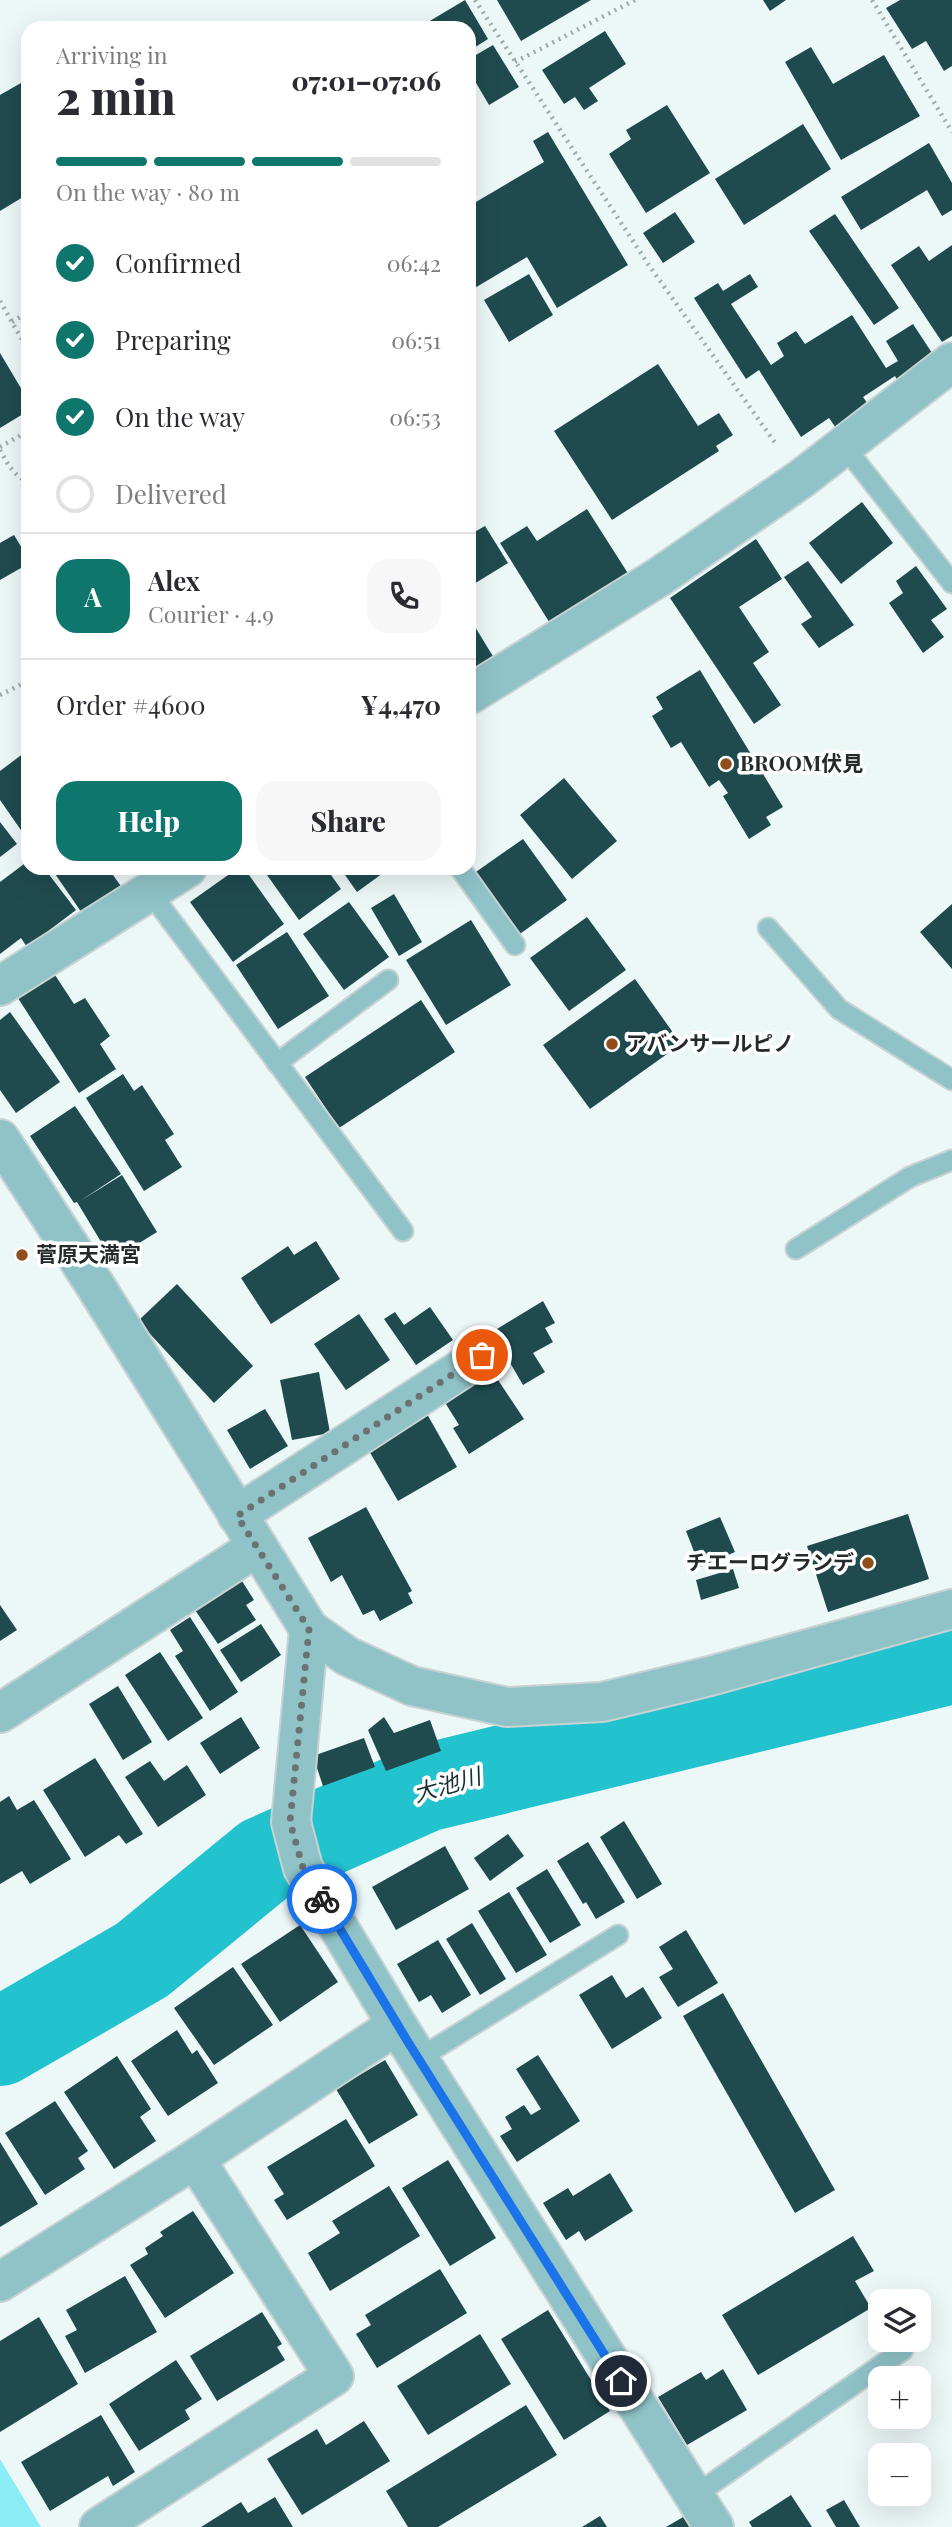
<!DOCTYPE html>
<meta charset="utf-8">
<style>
:root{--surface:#fff;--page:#f7f7f7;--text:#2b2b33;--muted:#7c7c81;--line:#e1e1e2;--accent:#0f766e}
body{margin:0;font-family:"Playfair Display","Noto Sans JP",serif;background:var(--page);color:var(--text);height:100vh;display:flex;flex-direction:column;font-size:26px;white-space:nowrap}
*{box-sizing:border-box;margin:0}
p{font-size:23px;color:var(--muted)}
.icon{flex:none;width:38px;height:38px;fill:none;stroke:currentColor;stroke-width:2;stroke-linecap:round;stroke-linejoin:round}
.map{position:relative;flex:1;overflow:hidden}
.side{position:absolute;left:21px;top:21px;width:455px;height:854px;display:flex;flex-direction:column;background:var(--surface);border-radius:21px;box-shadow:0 7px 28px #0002}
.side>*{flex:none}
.tools{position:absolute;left:868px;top:2289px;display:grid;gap:14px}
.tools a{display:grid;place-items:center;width:63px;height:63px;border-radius:14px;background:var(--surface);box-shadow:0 7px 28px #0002;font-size:35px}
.pin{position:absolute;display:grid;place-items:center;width:60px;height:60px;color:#fff;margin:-30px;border:4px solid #fff;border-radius:50%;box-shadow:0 2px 7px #0007}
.courier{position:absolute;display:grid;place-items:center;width:70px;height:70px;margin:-35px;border:5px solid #1a73e8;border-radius:50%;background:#fff;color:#222;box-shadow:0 2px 9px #0007}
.head em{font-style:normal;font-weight:800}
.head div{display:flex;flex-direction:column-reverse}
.head{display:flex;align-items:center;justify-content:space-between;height:119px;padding:0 35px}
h1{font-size:46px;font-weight:800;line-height:52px}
.bar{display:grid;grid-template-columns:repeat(4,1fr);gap:10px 7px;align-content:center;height:84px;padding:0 35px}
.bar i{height:9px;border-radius:5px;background:var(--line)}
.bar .selected{background:var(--accent)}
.bar p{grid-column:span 4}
.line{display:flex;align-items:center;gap:18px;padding:0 35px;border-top:2px solid var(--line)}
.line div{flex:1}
.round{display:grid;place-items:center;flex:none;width:74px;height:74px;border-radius:21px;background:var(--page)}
ol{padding:0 35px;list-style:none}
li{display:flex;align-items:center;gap:21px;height:77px}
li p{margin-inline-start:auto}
li .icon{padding:7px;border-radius:50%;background:var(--accent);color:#fff;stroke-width:4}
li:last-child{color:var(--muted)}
li i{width:38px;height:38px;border:4px solid var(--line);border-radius:50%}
.action{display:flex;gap:14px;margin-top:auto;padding:14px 35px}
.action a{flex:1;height:80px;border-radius:21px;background:var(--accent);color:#fff;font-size:28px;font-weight:800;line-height:80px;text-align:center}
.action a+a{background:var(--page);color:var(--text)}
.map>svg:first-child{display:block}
.green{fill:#8aedf6}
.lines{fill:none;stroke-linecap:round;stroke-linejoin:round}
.river{stroke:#23c2cf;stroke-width:88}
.building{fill:#1f4b4f}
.lane-casing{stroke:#c8d2d3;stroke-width:23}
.street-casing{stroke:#c8d2d3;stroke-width:42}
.path{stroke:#a1aaab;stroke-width:4.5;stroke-dasharray:2 5;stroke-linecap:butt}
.lane{stroke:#8fc3c8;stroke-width:19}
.street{stroke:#8fc3c8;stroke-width:38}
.done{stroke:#6b7273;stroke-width:7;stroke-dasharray:0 12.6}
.route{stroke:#1a73e8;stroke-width:9}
.poi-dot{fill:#904e1c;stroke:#fff;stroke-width:2.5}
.labels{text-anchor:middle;stroke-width:7;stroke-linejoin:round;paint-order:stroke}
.poi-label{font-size:21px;font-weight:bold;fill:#262a2b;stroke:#fff;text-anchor:start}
.water-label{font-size:23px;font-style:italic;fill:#193133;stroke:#fff}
</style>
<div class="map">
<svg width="952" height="2527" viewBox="0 0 952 2527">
<rect width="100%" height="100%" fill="#ecf7f8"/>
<polygon class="green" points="0,2459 41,2527 0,2527"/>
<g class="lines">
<polyline class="river" points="0,2042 142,1960 264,1860 425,1788 952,1660"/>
</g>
<g class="building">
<polygon points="465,0 488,39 469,51 469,28 418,28"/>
<polygon points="497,0 591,0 521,41"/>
<polygon points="763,0 786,0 770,11"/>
<polygon points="900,0 952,0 952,66 944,71 926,41 912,49 886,8"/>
<polygon points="605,31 626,64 589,88 598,101 584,110 575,97 564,104 542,70"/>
<polygon points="493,45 519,87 489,105 469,71 469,59"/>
<polygon points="811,47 833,84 884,55 920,116 841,160 785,62"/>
<polygon points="28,79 28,194 0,211 0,95"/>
<polygon points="667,105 710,173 646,213 609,154 631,139 626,130"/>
<polygon points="803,124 831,169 744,225 715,179"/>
<polygon points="548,132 628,265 557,308 527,257 473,289 469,283 469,206 544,162 533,141"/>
<polygon points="929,143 952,183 952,210 942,216 927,190 861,230 841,197"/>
<polygon points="675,212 695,242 663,263 643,233"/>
<polygon points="835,214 899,308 874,325 809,231"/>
<polygon points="952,245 952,336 942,342 891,265 919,246 929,261"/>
<polygon points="529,274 553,315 509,342 484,300"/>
<polygon points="750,274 758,287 731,304 771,365 784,356 777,343 796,331 805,344 852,315 886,368 898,361 886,341 913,324 934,356 899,383 895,376 863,397 870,407 836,428 829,418 801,437 759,370 746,379 694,298 718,283 723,291"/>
<polygon points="0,353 28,400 28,411 0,428"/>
<polygon points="658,364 698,426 719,413 733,435 716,446 719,451 612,520 554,431"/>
<polygon points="862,502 893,543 841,584 809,543"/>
<polygon points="587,509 629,575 551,625 500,543 527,526 537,541"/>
<polygon points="485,526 508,563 469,587 469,535"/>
<polygon points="14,535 28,558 28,564 0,580 0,543"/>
<polygon points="756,539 782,579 739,607 769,652 753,663 781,705 754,724 670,598"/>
<polygon points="808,561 854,625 819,648 801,624 812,617 784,577"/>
<polygon points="916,566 947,609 931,620 944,637 923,653 889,603 903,593 896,581"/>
<polygon points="469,617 494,658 469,674"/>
<polygon points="700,670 783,807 766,817 771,825 749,839 723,796 728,793 719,780 709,787 681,742 671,748 652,716 663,709 656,697"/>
<polygon points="24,753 28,759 28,830 23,833 0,800 0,771"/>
<polygon points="564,778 617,841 572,879 520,815"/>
<polygon points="0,822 17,844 0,857"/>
<polygon points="523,839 567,900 517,936 473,874"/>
<polygon points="28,861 28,868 44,868 76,910 27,947 21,938 0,954 0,882"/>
<polygon points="51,868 108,868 123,889 84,916"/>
<polygon points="238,868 244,868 284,924 233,962 190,902"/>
<polygon points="262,868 326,868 341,889 299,920"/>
<polygon points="340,868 390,868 357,892"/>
<polygon points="394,894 422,942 399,956 371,908"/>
<polygon points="349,902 389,957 344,990 303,934"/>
<polygon points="952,904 952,969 920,932"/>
<polygon points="587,917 626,970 569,1011 530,958"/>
<polygon points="471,920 511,985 446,1025 406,960"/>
<polygon points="287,932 329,996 278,1029 236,965"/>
<polygon points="53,972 74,1004 85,998 110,1036 100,1044 116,1069 79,1093 16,995"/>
<polygon points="635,979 681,1044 590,1109 543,1045"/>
<polygon points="421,1000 455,1052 339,1128 305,1077"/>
<polygon points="10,1012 60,1082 16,1113 0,1090 0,1020"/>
<polygon points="123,1074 134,1091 142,1085 174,1134 165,1140 182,1167 144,1191 86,1098"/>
<polygon points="75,1106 121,1174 80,1201 122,1175 157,1232 112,1260 77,1202 74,1203 30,1136"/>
<polygon points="316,1241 340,1279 271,1324 241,1278 288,1246 294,1255"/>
<polygon points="177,1284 253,1366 214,1403 138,1321"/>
<polygon points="543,1301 555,1323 545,1328 553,1342 533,1353 545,1372 523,1385 492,1332"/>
<polygon points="430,1307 453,1340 416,1365 384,1319 395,1312 404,1325"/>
<polygon points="359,1314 390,1360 346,1390 314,1344"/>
<polygon points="492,1371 524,1419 469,1454 453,1428 459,1425 444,1401"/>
<polygon points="319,1372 330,1433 292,1440 280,1380"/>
<polygon points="265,1409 288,1446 250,1469 227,1430"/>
<polygon points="427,1414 457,1467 398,1501 368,1449"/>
<polygon points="366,1507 412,1591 408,1593 413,1603 380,1621 374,1610 363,1615 342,1575 331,1582 308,1538"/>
<polygon points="908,1514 929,1579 828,1612 807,1546"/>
<polygon points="720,1517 735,1552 700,1567 686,1531"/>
<polygon points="733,1569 739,1588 701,1600 696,1580"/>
<polygon points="242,1581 254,1600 246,1605 256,1620 218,1644 195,1610"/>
<polygon points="0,1605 17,1630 0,1641"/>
<polygon points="190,1617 238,1692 210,1711 175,1656 183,1651 170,1630"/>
<polygon points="261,1624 281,1655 241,1682 220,1650"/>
<polygon points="160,1652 203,1718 168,1741 125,1675"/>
<polygon points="118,1686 152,1742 123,1760 89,1704"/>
<polygon points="241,1717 260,1748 220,1774 200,1743"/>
<polygon points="384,1717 394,1733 430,1720 441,1751 386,1771 368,1730"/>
<polygon points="364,1738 375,1767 323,1786 313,1756"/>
<polygon points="95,1758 143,1834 126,1844 119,1835 85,1857 43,1790"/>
<polygon points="150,1761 164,1781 187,1765 206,1795 158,1827 125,1777"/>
<polygon points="9,1796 17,1810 34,1800 71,1859 30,1884 22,1871 0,1884 0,1802"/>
<polygon points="624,1821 662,1884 637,1899 600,1837"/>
<polygon points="508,1834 524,1856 490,1881 474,1858"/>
<polygon points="588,1842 625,1902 596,1919 586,1902 583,1904 557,1861"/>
<polygon points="445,1846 469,1889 396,1930 372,1887"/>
<polygon points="547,1869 581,1925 550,1943 516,1888"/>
<polygon points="509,1892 547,1955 516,1973 478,1911"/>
<polygon points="472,1923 506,1979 480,1995 446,1939"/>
<polygon points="300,1925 338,1982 280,2022 241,1964"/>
<polygon points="686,1930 718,1983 678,2007 659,1977 673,1969 659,1947"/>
<polygon points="438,1940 471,1995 442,2013 431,1995 419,2002 397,1964"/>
<polygon points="233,1967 273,2025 214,2065 174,2008"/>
<polygon points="612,1975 626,1998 643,1987 662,2018 612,2049 579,1995"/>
<polygon points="723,1993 835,2190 795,2213 683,2016"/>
<polygon points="177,2030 192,2054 197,2050 218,2083 168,2116 131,2061"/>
<polygon points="538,2055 580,2121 517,2162 500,2136 512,2129 505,2117 524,2105 531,2115 541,2109 516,2069"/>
<polygon points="117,2056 151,2109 140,2117 156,2141 114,2169 64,2092"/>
<polygon points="385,2060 418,2115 369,2144 336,2089"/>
<polygon points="55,2101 88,2151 78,2158 85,2169 45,2195 5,2133"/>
<polygon points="346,2119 375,2166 287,2220 274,2200 284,2194 267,2167"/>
<polygon points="0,2142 38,2204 0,2227"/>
<polygon points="448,2160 496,2238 450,2266 402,2188"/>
<polygon points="610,2173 633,2211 585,2241 579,2231 566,2240 543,2203 568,2188 573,2196"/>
<polygon points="389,2186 420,2236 330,2291 308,2253 340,2233 332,2221"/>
<polygon points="193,2211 234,2273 165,2318 130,2265 148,2254 145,2248 163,2236 160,2232"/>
<polygon points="853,2236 874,2271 855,2281 871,2308 758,2375 722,2315"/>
<polygon points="440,2269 467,2313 377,2368 356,2334 371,2325 365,2315"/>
<polygon points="125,2276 157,2332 85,2373 65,2336 77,2330 66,2310"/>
<polygon points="548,2310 610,2411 564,2440 501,2339"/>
<polygon points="262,2312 282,2344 277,2347 285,2360 217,2401 190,2356"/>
<polygon points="39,2317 78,2384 0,2432 0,2341"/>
<polygon points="480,2334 511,2384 428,2435 397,2386"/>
<polygon points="176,2360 202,2399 185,2410 190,2419 139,2451 109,2404"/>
<polygon points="723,2369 747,2410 687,2445 658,2397 701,2372 706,2380"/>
<polygon points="526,2405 557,2455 438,2527 408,2527 386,2491"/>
<polygon points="101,2415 135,2472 113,2486 108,2476 50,2511 21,2462"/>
<polygon points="364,2421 390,2461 302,2515 267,2459 317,2429 326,2445"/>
<polygon points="791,2495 812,2527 752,2527 749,2522"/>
<polygon points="275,2497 293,2527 201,2527 241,2502 248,2513"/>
<polygon points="844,2500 860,2527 836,2527 826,2510"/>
<polygon points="600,2516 607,2527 582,2527"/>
<polygon points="685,2516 692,2527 666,2527"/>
</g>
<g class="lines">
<defs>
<g id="lane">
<polyline points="844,446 952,583"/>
<polyline points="460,868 515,945"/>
<polyline points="149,891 403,1231"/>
<polyline points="768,928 839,1009 952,1080"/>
<polyline points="277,1063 388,980"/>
<polyline points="796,1249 910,1177 952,1160"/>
<polyline points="418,2059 618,1935"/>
<polyline points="694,2496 903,2350"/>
</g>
<g id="street">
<polyline points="469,695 659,577 801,479 952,362"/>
<polyline points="0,986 187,868"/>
<polyline points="0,1139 93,1282 309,1629 347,1656 412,1686 507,1707 602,1702 710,1676 952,1609"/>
<polyline points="237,1515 483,1355"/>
<polyline points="309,1629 291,1822 303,1868 397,2025 714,2527"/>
<polyline points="0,1713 257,1547"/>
<polyline points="0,2282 195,2159 397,2025"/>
<polyline points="99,2527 334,2376 195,2159"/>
</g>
</defs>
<use href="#lane" class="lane-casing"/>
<use href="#street" class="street-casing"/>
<g class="path">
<polyline points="475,0 648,264 776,444"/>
<polyline points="872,0 952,132"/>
<polyline points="515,62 635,0"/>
<polyline points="0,301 28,350"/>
<polyline points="12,322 28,312"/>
<polyline points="0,447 28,431"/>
<path d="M 0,450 C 7,463 14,476 28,482"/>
<polyline points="0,695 28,681"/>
</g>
<use href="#lane" class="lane"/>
<use href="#street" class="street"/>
</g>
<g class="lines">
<polyline class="done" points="322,1899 303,1868 290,1822 309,1629 237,1516 482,1355"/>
<polyline class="route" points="322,1899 408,2042 621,2381"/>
</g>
<g class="poi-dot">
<circle cx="726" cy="764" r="7"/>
<circle cx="612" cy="1044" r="7"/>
<circle cx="22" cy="1255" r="7"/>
<circle cx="868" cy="1563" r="7"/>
</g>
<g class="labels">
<g class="poi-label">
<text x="740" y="771">BROOM伏見</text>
<text x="626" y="1051">アバンサールピノ</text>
<text x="36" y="1262">菅原天満宮</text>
<text x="854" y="1570" text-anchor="end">チエーログランデ</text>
</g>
<g class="water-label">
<text transform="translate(447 1785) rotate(-16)" y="8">大池川</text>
</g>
</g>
</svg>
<div class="tools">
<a><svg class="icon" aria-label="layers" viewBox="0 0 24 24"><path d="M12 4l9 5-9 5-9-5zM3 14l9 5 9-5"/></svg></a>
<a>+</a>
<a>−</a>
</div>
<div class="pin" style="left:482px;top:1355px;background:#ea580c"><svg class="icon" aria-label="bag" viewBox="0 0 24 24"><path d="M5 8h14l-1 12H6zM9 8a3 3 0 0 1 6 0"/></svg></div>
<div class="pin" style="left:621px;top:2381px;background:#1f2937"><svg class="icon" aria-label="home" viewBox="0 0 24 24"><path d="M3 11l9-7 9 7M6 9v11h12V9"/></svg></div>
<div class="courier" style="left:322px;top:1899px"><svg class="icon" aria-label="bike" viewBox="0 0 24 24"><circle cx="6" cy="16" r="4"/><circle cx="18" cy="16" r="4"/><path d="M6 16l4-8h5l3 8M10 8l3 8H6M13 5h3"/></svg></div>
<section class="side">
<div class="head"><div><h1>2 min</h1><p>Arriving in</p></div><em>07:01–07:06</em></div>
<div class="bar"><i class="selected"></i><i class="selected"></i><i class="selected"></i><i></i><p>On the way · 80 m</p></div>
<ol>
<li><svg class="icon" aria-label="check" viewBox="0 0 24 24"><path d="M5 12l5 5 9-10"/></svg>Confirmed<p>06:42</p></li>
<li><svg class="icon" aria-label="check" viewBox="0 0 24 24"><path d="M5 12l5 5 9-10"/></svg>Preparing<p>06:51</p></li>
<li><svg class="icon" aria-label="check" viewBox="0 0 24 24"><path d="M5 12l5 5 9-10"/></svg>On the way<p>06:53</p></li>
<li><i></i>Delivered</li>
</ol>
<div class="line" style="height:126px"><b class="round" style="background:var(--accent);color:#fff">A</b><div><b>Alex</b><p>Courier · 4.9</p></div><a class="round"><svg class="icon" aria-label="phone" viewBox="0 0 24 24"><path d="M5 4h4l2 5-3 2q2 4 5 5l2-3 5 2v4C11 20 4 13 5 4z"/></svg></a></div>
<div class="line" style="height:91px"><div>Order #4600</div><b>¥4,470</b></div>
<div class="action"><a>Help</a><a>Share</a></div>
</section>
</div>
